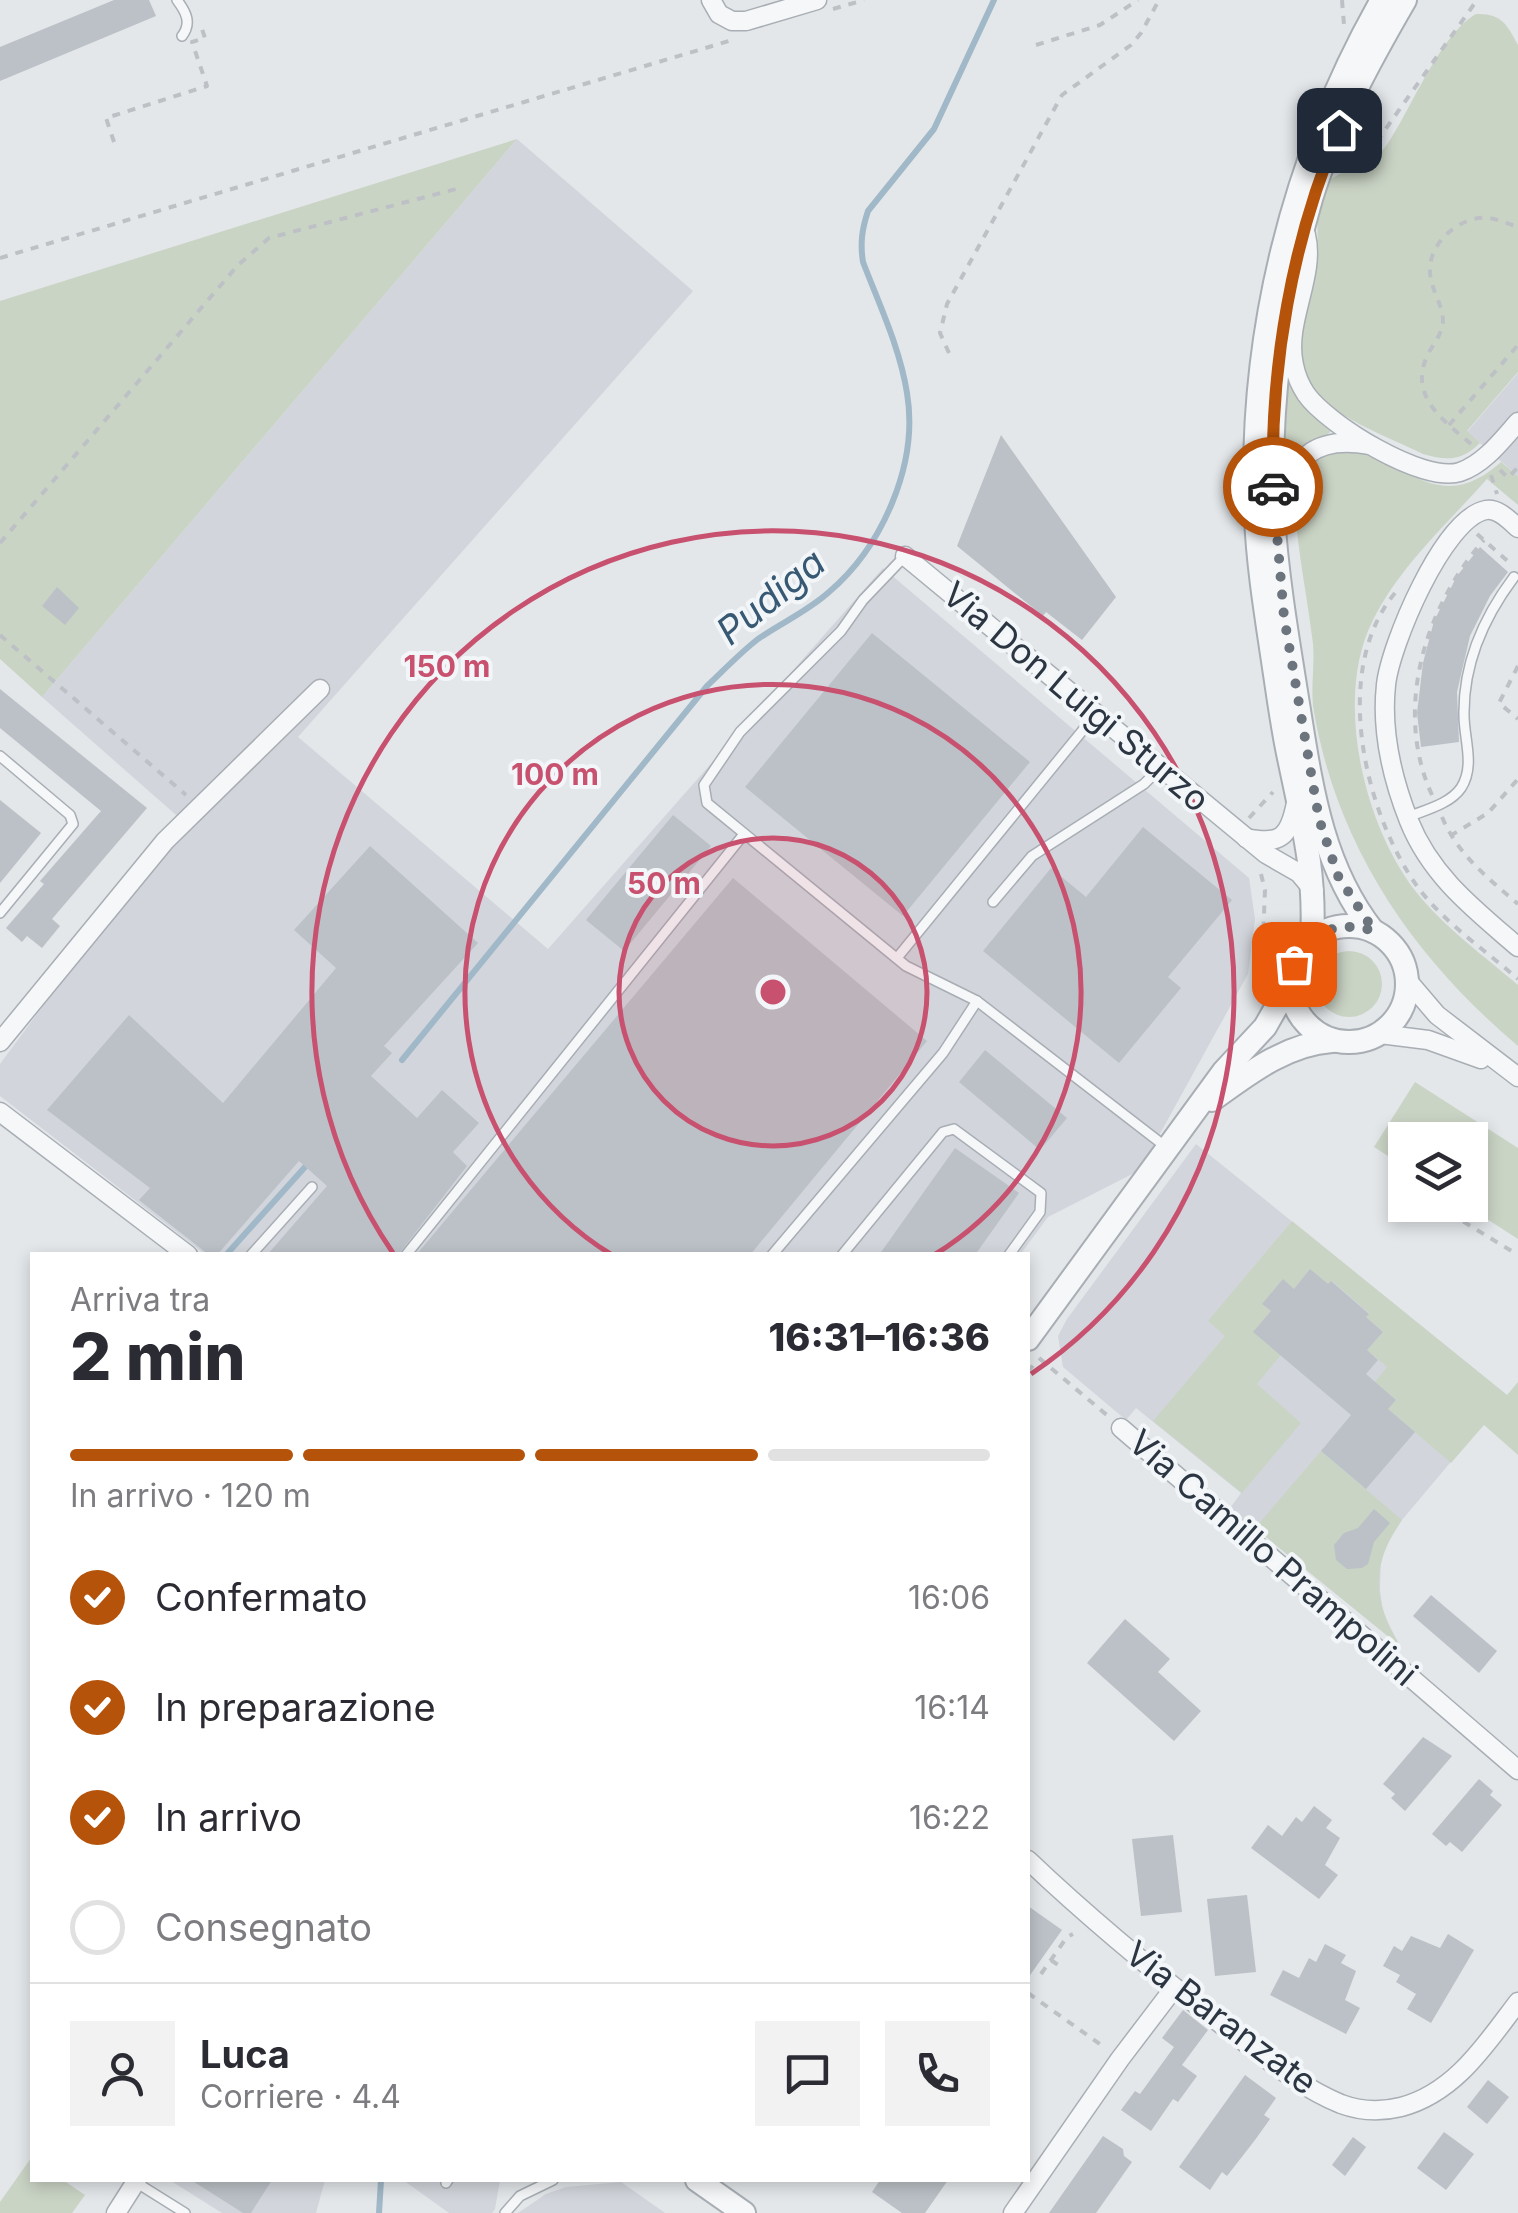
<!DOCTYPE html>
<html lang="it">
<meta charset="utf-8">
<style>
:root{--surface:#fff;--page:#f2f2f3;--text:#2b2b33;--muted:#7c7c81;--line:#e1e1e2;--accent:#b45309}
body{margin:0;font-family:Inter,sans-serif;background:var(--page);color:var(--text);height:100vh;display:flex;flex-direction:column;font-size:38px;white-space:nowrap}
*{box-sizing:border-box;margin:0}
p{font-size:32px;color:var(--muted)}
.icon{flex:none;width:55px;height:55px;fill:none;stroke:currentColor;stroke-width:2;stroke-linecap:round;stroke-linejoin:round}
.map{position:relative;flex:1;overflow:hidden}
.sheet{position:absolute;left:30px;top:1252px;width:1000px;height:930px;display:flex;flex-direction:column;background:var(--surface);border-radius:0px;box-shadow:0 5px 15px #0003}
.sheet>*{flex:none}
.tools{position:absolute;left:1388px;top:1122px;display:grid;gap:20px}
.tools a{display:grid;place-items:center;width:100px;height:100px;border-radius:0px;background:var(--surface);box-shadow:0 5px 15px #0003;font-size:50px}
.pin{position:absolute;display:grid;place-items:center;width:85px;height:85px;color:#fff;margin:-42px;border-radius:20px;box-shadow:0 5px 15px #0006}
.courier{position:absolute;display:grid;place-items:center;width:100px;height:100px;margin:-50px;border:8px solid #b45309;border-radius:50%;background:#fff;color:#222;box-shadow:0 2px 12px #0007}
.headline em{font-style:normal;font-weight:800}
.headline div{display:flex;flex-direction:column-reverse}
.headline{display:flex;align-items:center;justify-content:space-between;height:170px;padding:0 40px}
h1{font-size:65px;font-weight:800;line-height:75px}
.bar{display:grid;grid-template-columns:repeat(4,1fr);gap:15px 10px;align-content:center;height:120px;padding:0 40px}
.bar i{height:12px;border-radius:8px;background:var(--line)}
.bar .selected{background:var(--accent)}
.bar p{grid-column:span 4}
.line{display:flex;align-items:center;gap:25px;padding:0 40px;border-top:2px solid var(--line)}
.line div{flex:1}
.round{display:grid;place-items:center;flex:none;width:105px;height:105px;border-radius:0px;background:var(--page)}
ol{padding:0 40px;list-style:none}
li{display:flex;align-items:center;gap:30px;height:110px}
li p{margin-inline-start:auto}
li .icon{padding:10px;border-radius:50%;background:var(--accent);color:#fff;stroke-width:4}
li:last-child{color:var(--muted)}
li i{width:55px;height:55px;border:5px solid var(--line);border-radius:50%}
.map>svg:first-child{display:block}
.built{fill:#d2d6dc}
.green{fill:#cad4c5}
.lines{fill:none;stroke-linecap:round;stroke-linejoin:round}
.stream{stroke:#a1b8c8;stroke-width:6}
.building{fill:#bbc1c7}
.service-casing{stroke:#a8aeb4;stroke-width:12}
.minor-casing{stroke:#a8aeb4;stroke-width:21}
.tertiary-casing{stroke:#a8aeb4;stroke-width:26}
.path{stroke:#bdc1c6;stroke-width:4;stroke-dasharray:8 8;stroke-linecap:butt}
.service{stroke:#f6f7f9;stroke-width:9}
.minor{stroke:#f6f7f9;stroke-width:18}
.tertiary{stroke:#f6f7f9;stroke-width:22}
.done{stroke:#6c747d;stroke-width:10;stroke-dasharray:0 18}
.route{stroke:#b45309;stroke-width:12}
.ring{fill:none;stroke:#c7516f;stroke-width:5}
.labels{text-anchor:middle;stroke-width:8;stroke-linejoin:round;paint-order:stroke}
.street-label{font-size:35px;fill:#2c3642;stroke:#f3f6f8}
.water-label{font-size:38px;font-style:italic;fill:#385973;stroke:#f3f6f8}
.centre{fill:#c7516f;stroke:#f3f6f8;stroke-width:5}
.ring-label{font-size:30px;text-anchor:middle;font-weight:bold;fill:#c7516f;stroke:#f3f6f8;stroke-width:8;stroke-linejoin:round;paint-order:stroke}
</style>
<div class="map">
<svg width="1518" height="2213" viewBox="0 0 1518 2213">
<rect width="100%" height="100%" fill="#e3e7ea"/>
<g class="built">
<polygon points="517,139 693,291 298,737 548,949 883,568 1249,878 1255,919 1248,974 1140,1170 1048,1217 1020,1255 206,1255 0,1096 0,1064 165,841 184,822 42,697"/>
<polygon points="1518,373 1518,476 1467,432"/>
<polygon points="1196,1144 1507,1395 1402,1520 1381,1553 1380,1590 1383,1613 1400,1646 1230,1508 1241,1493 1136,1408 1126,1420 1063,1367 1058,1336 1067,1319"/>
<polygon points="325,2180 316,2213 222,2213 171,2181"/>
<polygon points="403,2180 500,2180 495,2209 492,2213 449,2213"/>
<polygon points="621,2182 665,2213 518,2213 546,2194 566,2187"/>
</g>
<g class="green">
<path d="M 1476,14 C 1501,13 1507,24 1518,45 L 1518,372 L 1467,431 L 1480,443 C 1462,461 1447,461 1423,454 C 1382,433 1301,409 1299,352 C 1299,323 1310,290 1316,262 C 1321,236 1312,211 1324,187 C 1334,169 1368,170 1386,146 C 1410,112 1440,34 1476,14 Z"/>
<polygon points="517,139 42,697 0,659 0,301"/>
<polygon points="1290,383 1332,430 1325,437 1302,446 1287,462 1283,461 1286,386"/>
<path d="M 1341,450 C 1405,455 1436,520 1501,462 L 1518,476 L 1518,505 L 1487,479 C 1448,523 1400,566 1373,620 C 1333,698 1364,827 1417,893 C 1445,928 1484,956 1518,985 L 1518,1046 C 1414,958 1338,849 1314,712 C 1310,690 1315,666 1313,644 C 1307,595 1297,548 1294,499 C 1299,472 1315,456 1341,450 Z"/>
<circle cx="1349" cy="984" r="33"/>
<polygon points="1415,1082 1518,1148 1518,1239 1465,1205 1470,1205 1470,1140 1405,1140 1405,1167 1374,1147"/>
<polygon points="1292,1221 1507,1395 1518,1382 1518,1455 1484,1425 1451,1463 1388,1409 1396,1400 1375,1382 1387,1367 1367,1350 1383,1332 1366,1317 1369,1313 1332,1281 1328,1285 1310,1270 1294,1289 1284,1280 1263,1305 1271,1311 1281,1355 1257,1384 1301,1423 1242,1493 1153,1421 1225,1336 1208,1321"/>
<path d="M 1321,1451 L 1402,1520 C 1371,1564 1372,1599 1400,1646 L 1255,1528 Z"/>
<polygon points="31,2158 32,2180 63,2180 85,2195 72,2213 0,2213 0,2202"/>
</g>
<g class="lines">
<g class="stream">
<path d="M 402,1060 L 707,686 C 724,670 740,653 758,639 C 781,623 808,611 829,592 C 882,547 919,464 907,393 C 900,348 879,304 863,262 C 860,243 862,229 868,211 L 934,129 L 994,0"/>
<polyline points="226,1255 305,1167"/>
<polyline points="379,2213 381,2180"/>
</g>
</g>
<g class="building">
<polygon points="114,0 149,0 156,16 0,81 0,47"/>
<polygon points="1001,435 1116,597 1082,640 1046,612 1043,616 957,546"/>
<polygon points="1480,547 1508,572 1490,596 1470,636 1457,692 1459,742 1421,747 1417,713 1423,663 1434,621 1457,576"/>
<polygon points="57,587 79,608 65,625 42,606"/>
<polygon points="872,633 1030,762 903,916 745,787"/>
<polygon points="0,689 147,808 52,919 60,926 42,948 27,936 22,942 6,928 44,884 40,881 101,811 0,728"/>
<polygon points="0,800 41,833 0,883"/>
<polygon points="673,815 711,846 624,951 586,920"/>
<polygon points="1143,827 1232,900 1168,977 1181,988 1119,1063 983,951 1051,868 1086,897"/>
<polygon points="370,846 478,943 384,1046 392,1053 371,1076 417,1118 442,1090 479,1123 453,1152 467,1166 398,1255 267,1255 327,1186 299,1161 217,1255 209,1255 139,1200 150,1188 47,1110 129,1015 223,1103 336,968 294,930"/>
<polygon points="733,878 927,1041 750,1255 416,1255"/>
<polygon points="985,1050 1067,1118 1040,1150 959,1082"/>
<polygon points="955,1148 1019,1193 975,1255 879,1255"/>
<polygon points="1310,1269 1328,1284 1331,1281 1369,1314 1366,1317 1383,1332 1367,1350 1378,1360 1366,1374 1396,1400 1388,1409 1415,1432 1366,1489 1321,1451 1351,1415 1253,1332 1271,1311 1262,1304 1283,1279 1294,1289"/>
<polygon points="1374,1509 1390,1523 1374,1542 1368,1564 1362,1568 1347,1569 1336,1560 1334,1545 1344,1533 1358,1528"/>
<polygon points="1431,1595 1497,1651 1479,1673 1413,1616"/>
<polygon points="1125,1619 1170,1659 1158,1672 1201,1711 1174,1741 1087,1663"/>
<polygon points="1423,1737 1452,1756 1405,1811 1391,1798 1395,1794 1383,1784"/>
<polygon points="1479,1779 1493,1791 1490,1795 1502,1805 1462,1852 1450,1842 1446,1846 1432,1834"/>
<polygon points="1314,1806 1332,1820 1326,1828 1340,1838 1325,1865 1338,1875 1319,1899 1251,1848 1268,1825 1282,1836 1296,1817 1302,1822"/>
<polygon points="1173,1835 1182,1912 1141,1916 1132,1839"/>
<polygon points="1247,1895 1256,1972 1215,1976 1207,1899"/>
<polygon points="1028,1906 1062,1930 1028,1978"/>
<polygon points="1448,1934 1474,1950 1431,2023 1407,2009 1416,1994 1396,1982 1400,1975 1383,1966 1394,1946 1402,1951 1411,1936 1440,1948"/>
<polygon points="1325,1944 1346,1955 1341,1963 1356,1971 1345,2000 1360,2008 1346,2034 1270,1995 1283,1970 1299,1978 1309,1958 1316,1962"/>
<polygon points="1183,2010 1208,2030 1182,2065 1197,2076 1178,2102 1173,2099 1151,2131 1121,2110 1135,2091 1140,2094 1174,2047 1162,2038"/>
<polygon points="1245,2075 1276,2098 1264,2115 1270,2119 1255,2140 1227,2176 1222,2172 1210,2190 1179,2167"/>
<polygon points="1488,2080 1509,2097 1487,2124 1467,2107"/>
<polygon points="1444,2132 1474,2154 1446,2190 1417,2168"/>
<polygon points="1103,2136 1123,2149 1124,2156 1132,2162 1096,2213 1049,2213"/>
<polygon points="1353,2137 1366,2147 1345,2176 1332,2165"/>
<polygon points="191,2180 272,2180 251,2213 243,2213"/>
<polygon points="880,2180 948,2180 925,2213 902,2213 872,2192"/>
</g>
<g class="lines">
<defs>
<g id="service">
<path d="M 177,0 C 186,12 192,23 182,36"/>
<polyline points="905,556 863,600 841,631 740,732 704,785 707,803 906,966 977,1001 1166,1147"/>
<polyline points="0,756 70,815 73,824 0,913"/>
<path d="M 1408,817 C 1425,810 1450,804 1461,788 C 1476,765 1463,737 1464,712 C 1464,661 1484,617 1514,577"/>
<polyline points="993,902 1032,856 1144,784 1161,767"/>
<polyline points="897,958 1096,714"/>
<polyline points="1290,982 1261,951 1285,951 1304,946"/>
<polyline points="251,1255 312,1187"/>
<polyline points="406,1255 744,834"/>
<polyline points="772,1255 943,1053 977,1001"/>
<polyline points="842,1255 943,1132 954,1129 1041,1193 1040,1212 1009,1255"/>
<polyline points="137,2183 185,2213"/>
<polyline points="446,2183 448,2180"/>
<polyline points="505,2213 520,2196 553,2180"/>
</g>
<g id="minor">
<polyline points="711,0 719,14 732,21 746,21 817,0"/>
<path d="M 1306,235 C 1316,277 1284,322 1294,365 C 1296,375 1300,385 1306,394 C 1327,424 1423,484 1460,472 C 1484,464 1502,440 1518,422"/>
<path d="M 1276,509 C 1293,459 1313,435 1369,445"/>
<path d="M 1518,528 C 1509,520 1498,508 1486,510 C 1443,518 1390,646 1386,685 C 1381,731 1392,778 1409,821 C 1431,876 1474,909 1518,947"/>
<polyline points="905,556 1266,854 1299,873 1314,891"/>
<path d="M 1246,838 C 1280,845 1289,838 1296,803"/>
<polyline points="1408,981 1437,1015 1518,1077"/>
<polyline points="1380,1034 1428,1040 1481,1059"/>
<polyline points="0,1042 165,841 320,689"/>
<polyline points="0,1112 188,1255"/>
<polyline points="1121,1428 1518,1770"/>
<path d="M 1028,1860 C 1091,1920 1158,1975 1226,2028 C 1262,2055 1299,2087 1341,2104 C 1360,2111 1381,2112 1401,2107 C 1455,2093 1486,2044 1518,2002"/>
<polyline points="116,2213 137,2180"/>
<polyline points="1013,2213 1120,2059 1174,1988"/>
</g>
<g id="tertiary">
<circle cx="1349" cy="984" r="58"/>
<path d="M 1373,931 C 1321,865 1311,784 1298,704 C 1288,641 1277,578 1273,515 C 1268,411 1282,299 1311,199 C 1332,130 1369,62 1405,0"/>
<path d="M 1312,938 C 1316,873 1302,821 1289,758 C 1282,726 1278,693 1273,661 C 1266,614 1258,565 1256,517 C 1248,336 1293,157 1382,0"/>
<path d="M 1212,1100 C 1248,1074 1286,1044 1332,1041"/>
<polyline points="1028,1339 1224,1071 1265,1027 1290,983"/>
<polyline points="697,2180 744,2213"/>
</g>
</defs>
<use href="#service" class="service-casing"/>
<use href="#minor" class="minor-casing"/>
<use href="#tertiary" class="tertiary-casing"/>
<g class="path">
<polyline points="1342,0 1344,25"/>
<polyline points="833,9 864,0"/>
<polyline points="1036,45 1100,25 1138,0"/>
<polyline points="114,142 106,118 207,86 192,42 205,38 202,29"/>
<polyline points="1349,157 1375,144 1477,0"/>
<polyline points="0,258 729,41"/>
<polyline points="949,353 940,333 947,304 1062,95 1131,45 1141,33 1159,0"/>
<polyline points="1449,425 1518,345"/>
<path d="M 1471,444 C 1443,420 1409,397 1427,356 C 1433,344 1442,335 1443,321 C 1443,304 1429,287 1430,269 C 1430,241 1462,215 1488,218 C 1498,219 1509,224 1518,227"/>
<polyline points="1500,470 1508,478 1518,467"/>
<polyline points="1491,475 1497,494"/>
<polyline points="1477,534 1511,564"/>
<polyline points="0,543 238,265 269,238 456,189"/>
<path d="M 1395,593 C 1331,670 1364,811 1417,886 C 1443,922 1485,950 1518,979"/>
<polyline points="0,635 186,795"/>
<polyline points="1518,666 1499,703 1518,719"/>
<path d="M 1432,795 C 1393,710 1425,607 1484,540"/>
<path d="M 1442,817 C 1458,855 1488,878 1518,904"/>
<polyline points="1249,818 1273,792"/>
<polyline points="1450,836 1488,813 1518,779"/>
<polyline points="1261,874 1265,890 1263,939"/>
<polyline points="1391,1177 1405,1186"/>
<polyline points="1436,1205 1518,1255"/>
<polyline points="1039,1358 1108,1416"/>
<polyline points="1028,1372 1037,1360"/>
<polyline points="1051,1960 1061,1967"/>
<polyline points="1041,1974 1067,1937 1073,1934"/>
<polyline points="1028,1993 1104,2047"/>
</g>
<use href="#service" class="service"/>
<use href="#minor" class="minor"/>
<use href="#tertiary" class="tertiary"/>
</g>
<g class="lines">
<path class="done" d="M 1273,487 L 1284,617 L 1319,819 L 1338,876 L 1374,931 C 1339,920 1309,931 1294,964"/>
<path class="route" d="M 1273,487 C 1270,367 1292,240 1339,130"/>
</g>
<circle cx="773" cy="992" r="154" fill="#c7516f" fill-opacity=".12"/>
<g class="ring">
<circle cx="773" cy="992" r="154"/>
<path d="M612 1255A308 308 0 1 1 934 1255"/>
<path d="M393 1253A461 461 0 1 1 1031 1374"/>
</g>
<g class="labels">
<g class="street-label">
<text transform="translate(1076 697) rotate(40)" y="12">Via Don Luigi Sturzo</text>
<text transform="translate(1273 1558) rotate(41)" y="12">Via Camillo Prampolini</text>
<text transform="translate(1221 2018) rotate(37)" y="12">Via Baranzate</text>
</g>
<g class="water-label">
<text transform="translate(771 597) rotate(-39)" y="13">Pudiga</text>
</g>
</g>
<circle cx="773" cy="992" r="15" class="centre"/>
<g class="ring-label">
<text x="447" y="677">150 m</text>
<text x="555" y="785">100 m</text>
<text x="664" y="894">50 m</text>
</g>
</svg>
<div class="tools">
<a><svg class="icon" aria-label="layers" viewBox="0 0 24 24"><path d="M12 4l9 5-9 5-9-5zM3 14l9 5 9-5"/></svg></a>
</div>
<div class="pin" style="left:1294px;top:964px;background:#ea580c"><svg class="icon" aria-label="bag" viewBox="0 0 24 24"><path d="M5 8h14l-1 12H6zM9 8a3 3 0 0 1 6 0"/></svg></div>
<div class="pin" style="left:1339px;top:130px;background:#1f2937"><svg class="icon" aria-label="home" viewBox="0 0 24 24"><path d="M3 11l9-7 9 7M6 9v11h12V9"/></svg></div>
<div class="courier" style="left:1273px;top:487px"><svg class="icon" aria-label="car" viewBox="0 0 24 24"><path d="M5 17H2v-5l4-1 3-4h7l3 4 3 1v5h-3M9 17h6M6 11h13"/><circle cx="7" cy="17" r="2"/><circle cx="17" cy="17" r="2"/></svg></div>
<section class="sheet">
<div class="headline"><div><h1>2 min</h1><p>Arriva tra</p></div><em>16:31–16:36</em></div>
<div class="bar"><i class="selected"></i><i class="selected"></i><i class="selected"></i><i></i><p>In arrivo · 120 m</p></div>
<ol>
<li><svg class="icon" aria-label="check" viewBox="0 0 24 24"><path d="M5 12l5 5 9-10"/></svg>Confermato<p>16:06</p></li>
<li><svg class="icon" aria-label="check" viewBox="0 0 24 24"><path d="M5 12l5 5 9-10"/></svg>In preparazione<p>16:14</p></li>
<li><svg class="icon" aria-label="check" viewBox="0 0 24 24"><path d="M5 12l5 5 9-10"/></svg>In arrivo<p>16:22</p></li>
<li><i></i>Consegnato</li>
</ol>
<div class="line" style="height:180px"><a class="round"><svg class="icon" aria-label="person" viewBox="0 0 24 24"><circle cx="12" cy="8" r="4"/><path d="M4 21q1-7 8-7t8 7"/></svg></a><div><b>Luca</b><p>Corriere · 4.4</p></div><a class="round"><svg class="icon" aria-label="chat" viewBox="0 0 24 24"><path d="M4 5h16v11H9l-5 4z"/></svg></a><a class="round"><svg class="icon" aria-label="phone" viewBox="0 0 24 24"><path d="M5 4h4l2 5-3 2q2 4 5 5l2-3 5 2v4C11 20 4 13 5 4z"/></svg></a></div>
</section>
</div>
